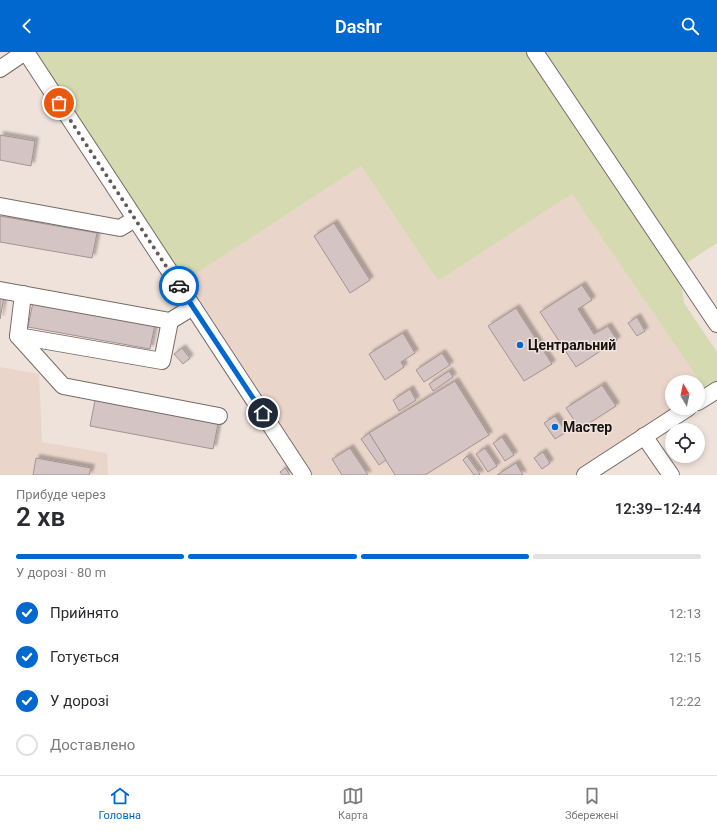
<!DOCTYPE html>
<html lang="uk">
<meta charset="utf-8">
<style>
:root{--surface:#fff;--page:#f7f7f7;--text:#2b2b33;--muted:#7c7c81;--line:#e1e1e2;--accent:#0168d0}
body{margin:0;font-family:Roboto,sans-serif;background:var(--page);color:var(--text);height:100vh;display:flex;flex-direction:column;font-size:15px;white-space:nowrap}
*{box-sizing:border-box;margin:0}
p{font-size:13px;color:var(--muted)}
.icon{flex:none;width:22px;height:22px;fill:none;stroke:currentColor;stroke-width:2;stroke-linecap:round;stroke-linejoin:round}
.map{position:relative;height:423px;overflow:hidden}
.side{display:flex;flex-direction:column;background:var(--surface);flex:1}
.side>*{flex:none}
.needle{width:26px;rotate:351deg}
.controls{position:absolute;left:665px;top:323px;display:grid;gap:8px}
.controls a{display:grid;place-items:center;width:40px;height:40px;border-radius:50%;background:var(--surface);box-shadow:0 2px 6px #0003;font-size:20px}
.pin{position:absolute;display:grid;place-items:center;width:34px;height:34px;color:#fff;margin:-17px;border:2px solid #fff;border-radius:50%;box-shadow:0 1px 4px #0007}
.courier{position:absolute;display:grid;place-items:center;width:40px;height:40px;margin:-20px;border:3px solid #0168d0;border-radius:50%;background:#fff;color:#222;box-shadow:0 1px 5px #0007}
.headline em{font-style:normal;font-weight:600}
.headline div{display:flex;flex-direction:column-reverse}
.headline{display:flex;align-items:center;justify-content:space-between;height:68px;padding:0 16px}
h1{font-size:26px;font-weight:600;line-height:30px}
.bar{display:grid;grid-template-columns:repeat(4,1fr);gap:6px 4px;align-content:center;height:48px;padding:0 16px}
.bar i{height:5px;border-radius:3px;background:var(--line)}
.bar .current{background:var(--accent)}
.bar p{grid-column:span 4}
ol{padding:0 16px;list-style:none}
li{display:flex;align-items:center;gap:12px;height:44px}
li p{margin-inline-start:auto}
li .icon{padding:4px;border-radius:50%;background:var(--accent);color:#fff;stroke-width:4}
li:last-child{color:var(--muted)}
li i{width:22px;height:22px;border:2px solid var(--line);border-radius:50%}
header{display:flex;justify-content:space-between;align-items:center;height:52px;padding:0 16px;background:var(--accent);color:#fff;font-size:18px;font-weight:600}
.dock{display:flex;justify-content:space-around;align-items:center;height:56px;border-top:1px solid var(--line);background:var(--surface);font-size:11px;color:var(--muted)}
.dock a{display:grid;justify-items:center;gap:2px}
.dock .current{color:var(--accent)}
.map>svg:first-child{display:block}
.built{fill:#ead5ca}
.green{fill:#d6dab1}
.building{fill:#d4c4c4;stroke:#a39494;filter:url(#shadow)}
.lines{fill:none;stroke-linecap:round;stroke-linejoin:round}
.minor-casing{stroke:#786c66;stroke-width:18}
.minor{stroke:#fff;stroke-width:16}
.done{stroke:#635b58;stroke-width:4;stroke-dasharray:0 7.2}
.route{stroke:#0168d0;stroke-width:5}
.poi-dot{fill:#0168d0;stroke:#efe2db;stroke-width:1.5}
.labels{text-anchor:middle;stroke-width:3;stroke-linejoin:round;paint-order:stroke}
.poi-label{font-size:14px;font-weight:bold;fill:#181311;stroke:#efe2db;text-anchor:start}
</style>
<header><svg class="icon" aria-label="back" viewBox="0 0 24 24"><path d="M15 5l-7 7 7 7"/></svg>Dashr<svg class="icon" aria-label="search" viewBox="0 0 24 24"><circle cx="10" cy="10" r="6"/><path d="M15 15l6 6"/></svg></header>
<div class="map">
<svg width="717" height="423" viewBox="0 0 717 423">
<defs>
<filter id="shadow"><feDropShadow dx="3.5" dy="-3.5" stdDeviation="1" flood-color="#0004"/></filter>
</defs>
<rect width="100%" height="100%" fill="#efe2db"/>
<g class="built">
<polygon points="361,114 438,229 572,142 709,343 698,350 698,330 672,330 672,356 688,356 585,423 303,423 179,233"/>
<polygon points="0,315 39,322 42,390 107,401 108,423 0,423"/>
</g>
<polygon class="green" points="26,0 717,0 717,191 679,216 684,251 717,300 717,338 709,343 572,142 438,229 361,114 179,233"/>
<g class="building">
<polygon points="0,83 35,89 31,114 0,108"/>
<polygon points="0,164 97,181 92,206 0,190"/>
<polygon points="334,171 370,228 350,241 314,184"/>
<polygon points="582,233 592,248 578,257 594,282 608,274 617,288 576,315 540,260"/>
<polygon points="0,244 4,245 0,267"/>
<polygon points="33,250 155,272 150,297 28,275"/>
<polygon points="516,256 552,312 524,329 488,274"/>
<polygon points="637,265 645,279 637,284 628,271"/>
<polygon points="403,281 415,301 401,310 404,315 385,328 369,302"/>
<polygon points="182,296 190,306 183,312 174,302"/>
<polygon points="442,301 450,313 424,330 416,318"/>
<polygon points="449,319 453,325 433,339 429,332"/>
<polygon points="455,329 489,383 425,423 395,423 369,381"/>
<polygon points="602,333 616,354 580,377 566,356"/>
<polygon points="410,337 416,348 399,359 393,348"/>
<polygon points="95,348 218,372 213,397 90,374"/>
<polygon points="555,364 566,380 555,387 544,371"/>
<polygon points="369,381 386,408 379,413 361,387"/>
<polygon points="502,385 514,403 505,409 493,391"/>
<polygon points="350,396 368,423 342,423 332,407"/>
<polygon points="485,396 497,414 488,420 476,402"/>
<polygon points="543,400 550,411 542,417 534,406"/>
<polygon points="467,404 480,422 479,423 474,423 463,408"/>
<polygon points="36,406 91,416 89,423 33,423"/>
<polygon points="516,411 523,423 497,423"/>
<polygon points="285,416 290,423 282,423 280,420"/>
</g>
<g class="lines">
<defs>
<g id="minor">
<polyline points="26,0 303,423"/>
<polyline points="535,0 717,272"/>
<polyline points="0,17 25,0"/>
<polyline points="0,154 120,176 135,167"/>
<polyline points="0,238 170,269 193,255"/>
<polyline points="23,242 18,284 162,309 170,269"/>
<polyline points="18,284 63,334 219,364"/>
<polyline points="698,350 717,338"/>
<polyline points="644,384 671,423"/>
<polyline points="585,423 688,356"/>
</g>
</defs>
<use href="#minor" class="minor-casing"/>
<use href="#minor" class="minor"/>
</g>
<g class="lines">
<polyline class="done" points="59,51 179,234"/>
<polyline class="route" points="179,234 263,361"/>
</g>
<g class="poi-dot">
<circle cx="520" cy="293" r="4"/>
<circle cx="555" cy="375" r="4"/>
</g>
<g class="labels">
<g class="poi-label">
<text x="528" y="298">Центральний</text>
<text x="563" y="380">Мастер</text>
</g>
</g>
</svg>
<div class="controls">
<a><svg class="needle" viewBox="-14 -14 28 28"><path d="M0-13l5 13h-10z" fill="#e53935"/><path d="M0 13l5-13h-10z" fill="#7c7c81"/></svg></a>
<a><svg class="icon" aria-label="locate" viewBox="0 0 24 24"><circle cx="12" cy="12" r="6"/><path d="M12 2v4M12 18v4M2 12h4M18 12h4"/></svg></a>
</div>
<div class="pin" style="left:59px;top:51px;background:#ea580c"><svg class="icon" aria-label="bag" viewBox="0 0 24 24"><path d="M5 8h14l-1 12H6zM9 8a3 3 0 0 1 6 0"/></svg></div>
<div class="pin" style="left:263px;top:361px;background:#1f2937"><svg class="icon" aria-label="home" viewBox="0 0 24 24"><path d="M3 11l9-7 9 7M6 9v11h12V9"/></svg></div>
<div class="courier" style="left:179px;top:234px"><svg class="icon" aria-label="car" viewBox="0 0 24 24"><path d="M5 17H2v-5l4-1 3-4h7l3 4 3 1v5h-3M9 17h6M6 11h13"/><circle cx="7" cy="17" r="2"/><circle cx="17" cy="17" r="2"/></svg></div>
</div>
<section class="side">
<div class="headline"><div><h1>2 хв</h1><p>Прибуде через</p></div><em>12:39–12:44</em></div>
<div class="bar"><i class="current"></i><i class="current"></i><i class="current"></i><i></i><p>У дорозі · 80 m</p></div>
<ol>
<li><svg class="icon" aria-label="check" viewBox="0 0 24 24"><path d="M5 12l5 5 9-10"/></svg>Прийнято<p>12:13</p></li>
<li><svg class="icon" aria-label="check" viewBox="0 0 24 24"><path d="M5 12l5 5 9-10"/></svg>Готується<p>12:15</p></li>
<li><svg class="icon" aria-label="check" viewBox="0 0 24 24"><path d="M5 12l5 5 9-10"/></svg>У дорозі<p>12:22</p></li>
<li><i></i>Доставлено</li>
</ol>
</section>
<nav class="dock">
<a class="current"><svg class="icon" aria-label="home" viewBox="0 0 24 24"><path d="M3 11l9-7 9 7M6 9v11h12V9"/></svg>Головна</a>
<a><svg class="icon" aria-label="map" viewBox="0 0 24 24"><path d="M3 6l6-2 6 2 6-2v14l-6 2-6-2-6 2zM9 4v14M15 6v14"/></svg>Карта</a>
<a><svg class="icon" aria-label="saved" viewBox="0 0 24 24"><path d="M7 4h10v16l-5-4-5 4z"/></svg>Збережені</a>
</nav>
